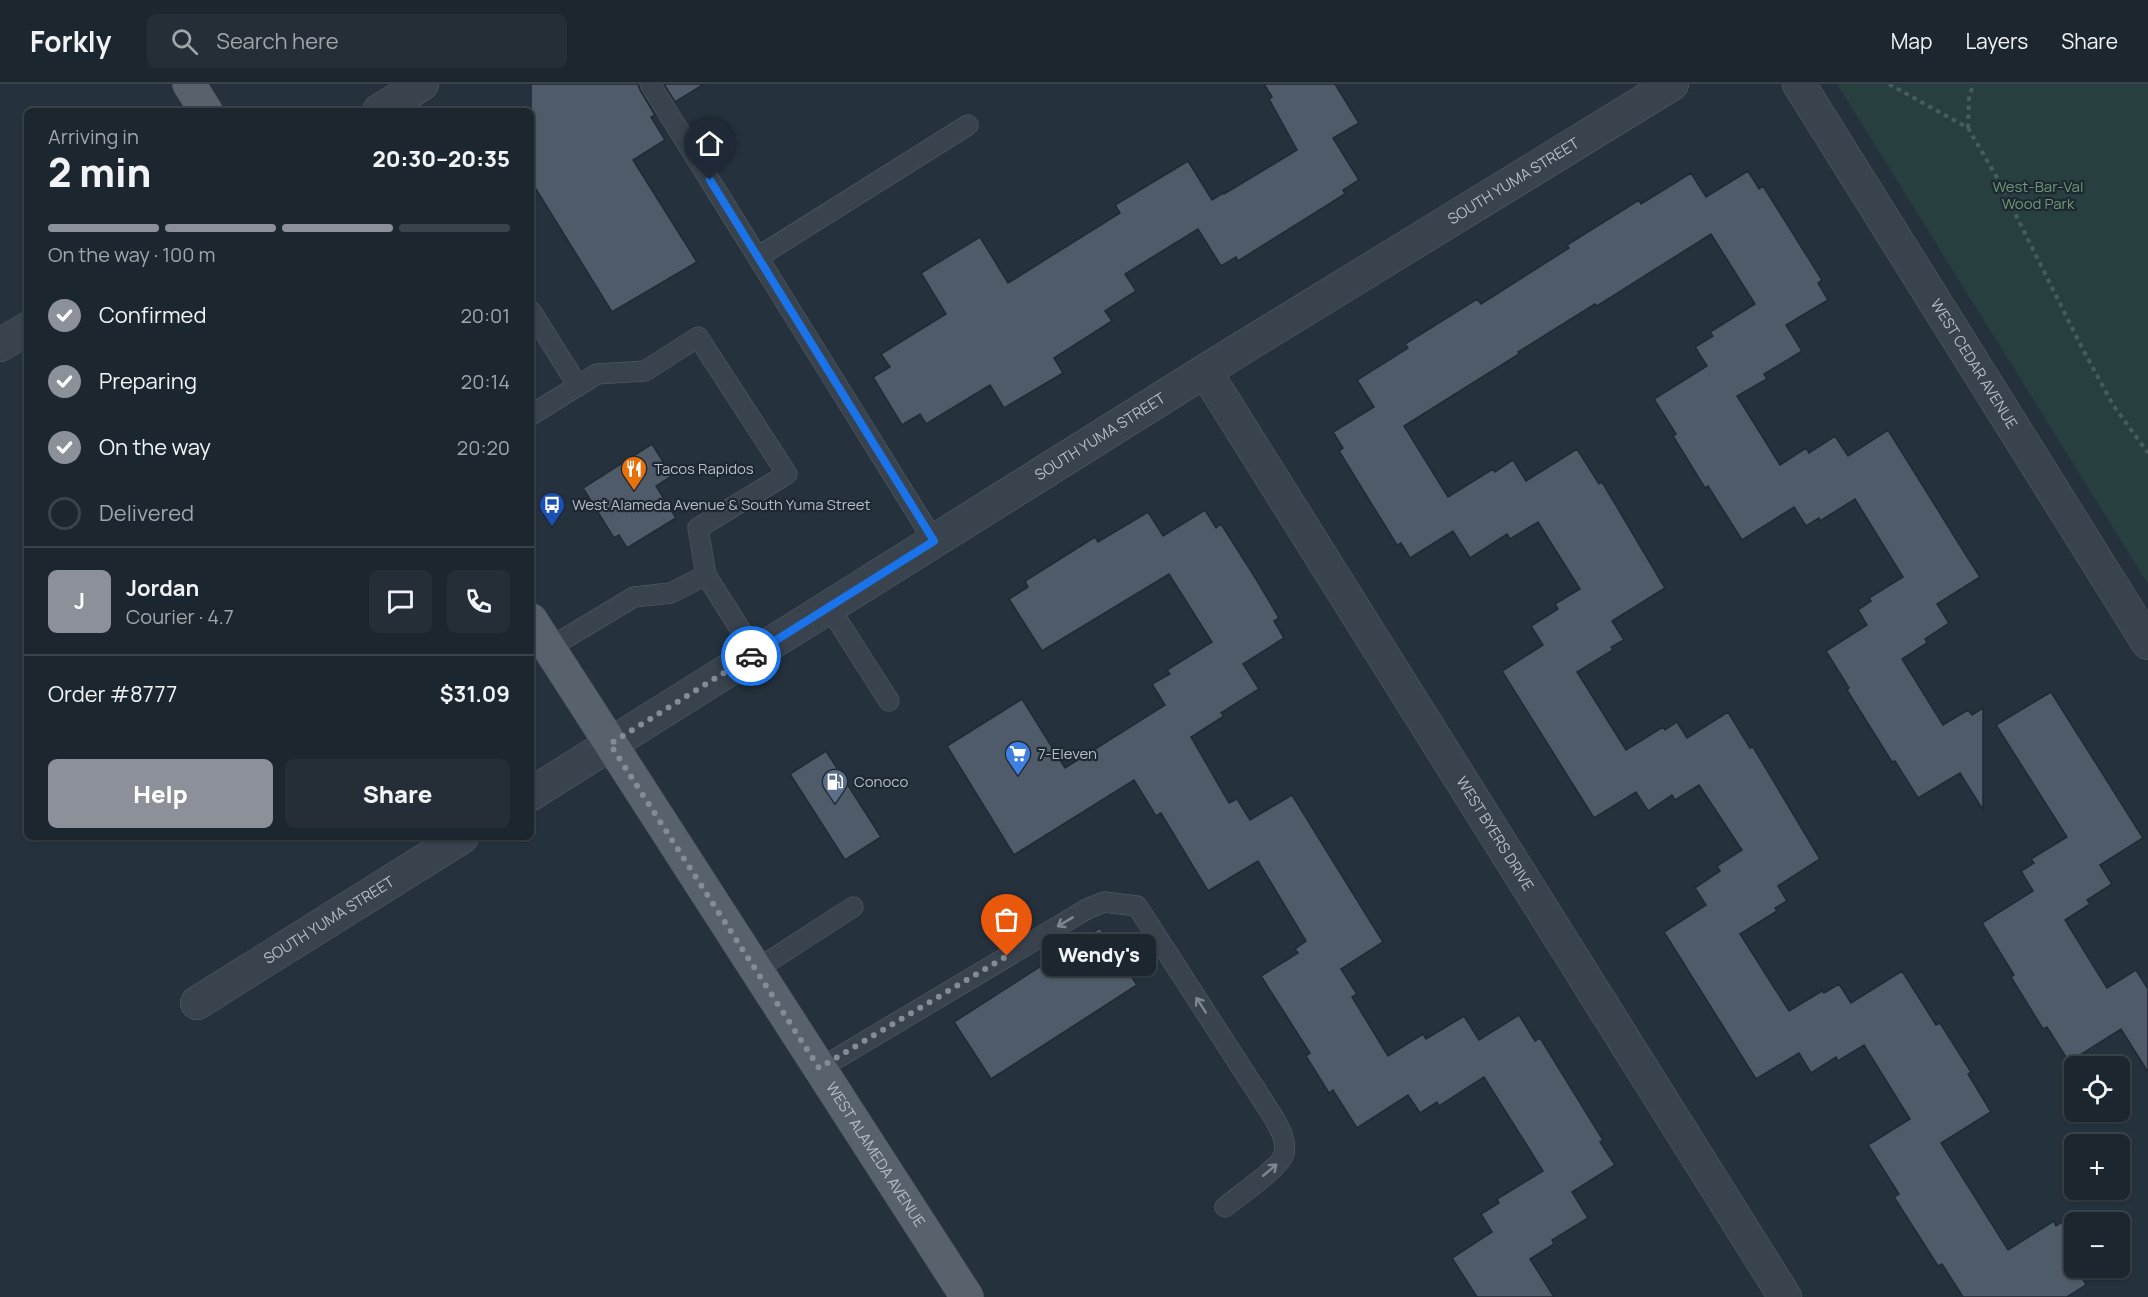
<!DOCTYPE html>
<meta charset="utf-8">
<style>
:root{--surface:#1c262e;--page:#252e36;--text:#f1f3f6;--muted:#a0a5aa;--line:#3a434a;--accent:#8c9099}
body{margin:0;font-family:Manrope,sans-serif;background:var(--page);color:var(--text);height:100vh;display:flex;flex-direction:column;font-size:22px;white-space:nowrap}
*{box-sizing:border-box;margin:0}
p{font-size:20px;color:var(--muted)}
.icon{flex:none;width:33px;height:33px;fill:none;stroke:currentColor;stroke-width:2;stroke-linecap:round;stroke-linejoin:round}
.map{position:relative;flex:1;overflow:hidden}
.panel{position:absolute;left:24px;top:24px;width:510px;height:732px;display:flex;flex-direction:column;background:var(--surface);border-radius:9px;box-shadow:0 2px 4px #0004,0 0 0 2px var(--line)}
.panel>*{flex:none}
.controls{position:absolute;left:2064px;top:972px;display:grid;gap:12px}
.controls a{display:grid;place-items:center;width:66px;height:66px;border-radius:9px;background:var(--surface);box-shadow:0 2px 4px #0004,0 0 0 2px var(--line);font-size:30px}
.pin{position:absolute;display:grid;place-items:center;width:51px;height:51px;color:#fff;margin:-62px -26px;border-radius:50% 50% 50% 0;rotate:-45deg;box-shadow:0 0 6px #0007}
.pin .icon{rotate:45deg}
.courier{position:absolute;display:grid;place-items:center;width:60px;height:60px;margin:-30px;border:4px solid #1a73e8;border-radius:50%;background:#fff;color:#222;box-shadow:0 2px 8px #0007}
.bubble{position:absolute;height:42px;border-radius:9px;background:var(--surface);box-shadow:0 2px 4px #0004,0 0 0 2px var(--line);font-size:20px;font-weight:800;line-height:42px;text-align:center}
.headline em{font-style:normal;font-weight:800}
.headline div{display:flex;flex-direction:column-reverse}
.headline{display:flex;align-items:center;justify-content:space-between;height:102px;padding:0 24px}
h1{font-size:39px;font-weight:800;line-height:45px}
.bar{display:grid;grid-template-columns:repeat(4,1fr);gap:9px 6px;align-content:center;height:72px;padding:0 24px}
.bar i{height:8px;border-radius:4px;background:var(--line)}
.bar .current{background:var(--accent)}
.bar p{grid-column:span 4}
.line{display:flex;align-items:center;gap:15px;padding:0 24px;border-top:2px solid var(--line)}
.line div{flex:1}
.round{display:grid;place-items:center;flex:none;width:63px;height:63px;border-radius:9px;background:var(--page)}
ol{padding:0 24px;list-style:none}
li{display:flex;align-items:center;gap:18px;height:66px}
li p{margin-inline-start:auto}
li .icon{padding:6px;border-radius:50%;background:var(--accent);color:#fff;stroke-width:4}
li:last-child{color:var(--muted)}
li i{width:33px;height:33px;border:3px solid var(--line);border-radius:50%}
.button{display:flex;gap:12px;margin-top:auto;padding:12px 24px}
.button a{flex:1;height:69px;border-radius:9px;background:var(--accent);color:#fff;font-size:24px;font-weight:800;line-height:69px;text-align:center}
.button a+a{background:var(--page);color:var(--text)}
header{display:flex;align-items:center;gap:36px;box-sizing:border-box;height:84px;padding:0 30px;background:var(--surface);border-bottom:2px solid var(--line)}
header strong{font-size:28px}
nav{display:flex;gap:33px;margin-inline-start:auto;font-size:21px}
.search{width:420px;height:54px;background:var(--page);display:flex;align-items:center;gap:15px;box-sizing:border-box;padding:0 21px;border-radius:9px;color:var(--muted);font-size:22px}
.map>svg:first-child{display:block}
.green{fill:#283f3f}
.building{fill:#4f5b68;stroke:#202a34;stroke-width:1.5}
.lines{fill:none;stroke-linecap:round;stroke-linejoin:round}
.lane-casing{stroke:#57616b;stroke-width:21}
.street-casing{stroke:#57616b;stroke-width:34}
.primary-casing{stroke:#454f59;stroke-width:34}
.path{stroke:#475c5d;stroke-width:4;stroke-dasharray:4.5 4.5;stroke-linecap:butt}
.lane{stroke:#39434d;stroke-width:20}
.street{stroke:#39434d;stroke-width:33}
.primary{stroke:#57626d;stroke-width:33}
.oneway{stroke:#7d8791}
.done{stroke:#838d97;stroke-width:6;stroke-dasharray:0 10.8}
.route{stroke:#1a73e8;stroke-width:8}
.labels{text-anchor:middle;stroke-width:4.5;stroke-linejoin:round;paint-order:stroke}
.street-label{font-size:15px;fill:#b5bec8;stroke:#1e2832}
.park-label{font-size:15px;fill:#6e9874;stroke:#1e2832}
.poi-label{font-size:15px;fill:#b5bec8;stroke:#1e2832;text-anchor:start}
</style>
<header>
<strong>Forkly</strong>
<div class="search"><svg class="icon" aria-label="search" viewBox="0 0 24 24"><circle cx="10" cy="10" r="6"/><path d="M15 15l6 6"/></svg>Search here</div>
<nav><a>Map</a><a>Layers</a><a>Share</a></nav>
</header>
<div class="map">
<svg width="2148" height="1213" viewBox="0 0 2148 1213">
<rect width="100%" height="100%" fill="#25323d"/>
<polygon class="green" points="1837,0 2148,0 2148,500"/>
<g class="building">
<polygon points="531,0 638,0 640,6 655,31 651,33 665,56 633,76 697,178 612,228 531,97"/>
<polygon points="664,0 704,0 675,18"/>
<polygon points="1264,0 1335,0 1359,39 1333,54 1359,96 1343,106 1345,110 1238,177 1236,173 1221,182 1198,145 1125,190 1136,207 1105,227 1112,237 1054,274 1063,289 1004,324 990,301 926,340 920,330 902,341 873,293 890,283 881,270 946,230 921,189 980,153 1008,199 1120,129 1115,121 1188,77 1212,116 1223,109 1224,110 1297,66 1269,15 1272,13"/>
<polygon points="1748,87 1759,105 1763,102 1822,196 1818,199 1828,216 1786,241 1802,267 1764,290 1767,295 1737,312 1780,381 1806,364 1809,369 1835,352 1848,372 1888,346 1964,468 1980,493 1937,520 1949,539 1925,555 1927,559 1902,575 1943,641 1968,626 1972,631 1983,624 1983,726 1960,689 1918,714 1895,677 1892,678 1847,606 1849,604 1826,567 1867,541 1858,526 1871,517 1869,514 1903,493 1855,415 1820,437 1819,434 1806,442 1794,423 1742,456 1708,402 1705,404 1673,352 1676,350 1654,315 1707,282 1695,263 1713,252 1710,248 1755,220 1711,150 1597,222 1595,220 1555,245 1518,268 1519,270 1404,342 1448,413 1493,385 1495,388 1513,376 1526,397 1577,365 1599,400 1602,398 1665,504 1612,537 1624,556 1611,563 1613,566 1577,588 1626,666 1663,643 1665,646 1677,638 1687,654 1728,628 1750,664 1753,663 1820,775 1778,802 1787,817 1775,824 1777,827 1740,850 1789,927 1822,907 1824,909 1839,900 1851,919 1902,887 1936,941 1940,939 1971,988 1968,990 1991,1028 1941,1059 2008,1166 2054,1137 2056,1142 2073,1131 2078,1138 2074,1138 2074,1184 2101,1184 2083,1195 2086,1201 2067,1213 1963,1213 1942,1180 1938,1182 1894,1113 1899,1110 1868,1061 1910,1035 1864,961 1838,977 1836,973 1811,989 1799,969 1756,995 1664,848 1706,821 1695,804 1720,787 1717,782 1742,766 1699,701 1675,716 1672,711 1648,727 1636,708 1594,734 1502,587 1543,561 1531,542 1558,525 1555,520 1580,505 1538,438 1510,455 1507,450 1470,474 1453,447 1410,474 1401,459 1397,461 1339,367 1343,364 1333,348 1374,323 1357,296 1408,264 1405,260 1477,215 1481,220 1569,164 1567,161 1639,116 1641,120 1691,89 1706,113"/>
<polygon points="652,360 672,392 656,402 676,434 627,464 619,451 614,454 583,404"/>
<polygon points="1205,426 1216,444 1221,440 1256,495 1279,534 1274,537 1284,554 1243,580 1259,605 1221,629 1224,632 1191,653 1229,719 1237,715 1250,736 1292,711 1383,858 1341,885 1357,910 1352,913 1388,972 1423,950 1426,955 1464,932 1479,956 1519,931 1535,957 1540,954 1603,1056 1600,1058 1615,1081 1572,1108 1588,1134 1552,1156 1554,1160 1530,1175 1554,1213 1477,1213 1452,1174 1492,1148 1481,1130 1499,1119 1497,1115 1543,1087 1484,993 1439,1022 1437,1018 1420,1029 1408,1011 1357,1044 1333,1006 1329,1009 1306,972 1310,969 1261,892 1298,869 1295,865 1306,857 1258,777 1208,807 1161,729 1156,732 1134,696 1014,771 947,662 1022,615 1065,684 1165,621 1152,600 1170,590 1167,586 1212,558 1169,490 1042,567 1009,515 1028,503 1025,497 1095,453 1098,458 1148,428 1163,452"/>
<polygon points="2051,608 2143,754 2100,781 2112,800 2087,816 2090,820 2065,836 2107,904 2136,886 2148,905 2148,988 2121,945 2069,978 2047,943 2043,945 2011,893 2014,891 1982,839 2033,807 2021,787 2034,779 2031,775 2067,753 1996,641"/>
<polygon points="826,667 881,753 845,776 790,690"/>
<polygon points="1100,844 1137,901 991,995 954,938"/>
</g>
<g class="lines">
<defs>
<g id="lane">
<polyline points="650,0 934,457"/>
<polyline points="758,173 968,41"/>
<polyline points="531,227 578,302"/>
<polyline points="531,331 597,290 645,287 698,253 787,390 698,444 706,491"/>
<polyline points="829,523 889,617"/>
<polyline points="549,564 634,513 671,509 706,491 755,569"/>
<polyline points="756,886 853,823"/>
<path d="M 819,985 L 1087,825 L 1104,818 L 1137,822 L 1274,1034 C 1280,1045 1287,1057 1284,1070 C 1281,1083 1237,1113 1225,1123"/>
</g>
<g id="street">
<path id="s1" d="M 1799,0 L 2148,559"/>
<polyline points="379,27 422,0"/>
<polyline points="0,261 27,245"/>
<path id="s2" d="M 1205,287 L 1785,1213"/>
<path id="s3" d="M 531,710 L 1205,287 L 1672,0"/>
<path id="s4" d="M 197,919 L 462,753"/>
</g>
<g id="primary">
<polyline points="189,0 206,27"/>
<path id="s5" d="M 531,536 L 967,1213"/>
</g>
</defs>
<use href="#lane" class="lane-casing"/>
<use href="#street" class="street-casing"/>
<use href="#primary" class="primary-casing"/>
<g class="path">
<polyline points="1889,0 1968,44 1999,97 2079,258 2113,321 2148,369"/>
<polyline points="1968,44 1969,15 1973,0"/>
</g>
<use href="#lane" class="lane"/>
<use href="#street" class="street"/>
<use href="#primary" class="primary"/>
</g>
<defs><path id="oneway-shaft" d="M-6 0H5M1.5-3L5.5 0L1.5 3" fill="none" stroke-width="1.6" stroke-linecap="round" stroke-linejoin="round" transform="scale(1.5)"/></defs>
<g class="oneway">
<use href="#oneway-shaft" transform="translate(1065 838) rotate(149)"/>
<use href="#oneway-shaft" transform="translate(1201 921) rotate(-123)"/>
<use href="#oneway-shaft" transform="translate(1270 1086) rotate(-40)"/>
</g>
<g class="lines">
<polyline class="done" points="751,572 610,660 819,984 1007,872"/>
<polyline class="route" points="710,96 934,457 751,572"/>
</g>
<defs>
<symbol id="restaurant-pin" viewBox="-11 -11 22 30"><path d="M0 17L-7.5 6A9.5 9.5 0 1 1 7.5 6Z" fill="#e8710a" stroke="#1e2832"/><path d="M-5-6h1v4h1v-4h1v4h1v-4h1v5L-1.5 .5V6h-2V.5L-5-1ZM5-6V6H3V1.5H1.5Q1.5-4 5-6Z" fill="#fff"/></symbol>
<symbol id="bus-pin" viewBox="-11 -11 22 30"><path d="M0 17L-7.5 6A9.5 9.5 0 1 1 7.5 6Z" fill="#1a4fb4" stroke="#1e2832"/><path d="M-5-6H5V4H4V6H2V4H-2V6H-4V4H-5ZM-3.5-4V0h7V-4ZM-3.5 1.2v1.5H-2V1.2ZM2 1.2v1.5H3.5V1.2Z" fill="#fff"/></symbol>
<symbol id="supermarket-pin" viewBox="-11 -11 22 30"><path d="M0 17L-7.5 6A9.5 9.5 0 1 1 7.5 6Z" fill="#3f7fe0" stroke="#1e2832"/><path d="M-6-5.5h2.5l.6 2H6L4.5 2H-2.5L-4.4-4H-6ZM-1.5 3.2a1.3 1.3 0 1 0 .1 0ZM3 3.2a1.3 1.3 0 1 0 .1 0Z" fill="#fff"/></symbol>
<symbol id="fuel-pin" viewBox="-11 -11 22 30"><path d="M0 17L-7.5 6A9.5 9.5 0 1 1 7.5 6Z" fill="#5c6f8a" stroke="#1e2832"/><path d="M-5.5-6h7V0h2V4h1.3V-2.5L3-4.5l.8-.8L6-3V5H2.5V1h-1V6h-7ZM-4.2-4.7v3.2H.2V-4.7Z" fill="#fff"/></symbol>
</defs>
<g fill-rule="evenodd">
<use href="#restaurant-pin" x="619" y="370" width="30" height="40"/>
<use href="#bus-pin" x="537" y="406" width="30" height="40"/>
<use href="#supermarket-pin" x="1003" y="655" width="30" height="40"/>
<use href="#fuel-pin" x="820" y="683" width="30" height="40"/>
</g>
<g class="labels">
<g class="street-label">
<text dy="5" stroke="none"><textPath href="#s3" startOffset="1158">SOUTH YUMA STREET</textPath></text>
<text dy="5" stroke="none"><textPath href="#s1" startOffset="330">WEST CEDAR AVENUE</textPath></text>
<text dy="5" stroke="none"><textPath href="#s3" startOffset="672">SOUTH YUMA STREET</textPath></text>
<text dy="5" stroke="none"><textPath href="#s2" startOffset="546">WEST BYERS DRIVE</textPath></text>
<text dy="5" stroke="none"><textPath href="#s4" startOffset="156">SOUTH YUMA STREET</textPath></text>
<text dy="5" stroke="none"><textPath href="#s5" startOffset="636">WEST ALAMEDA AVENUE</textPath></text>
</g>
<g class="park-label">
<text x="2038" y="108">West-Bar-Val<tspan x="2038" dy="17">Wood Park</tspan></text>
</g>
<g class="poi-label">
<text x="654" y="390">Tacos Rapidos</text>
<text x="572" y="426">West Alameda Avenue &amp; South Yuma Street</text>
<text x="1038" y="675">7-Eleven</text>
<text x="854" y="703">Conoco</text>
</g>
</g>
</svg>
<div class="controls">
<a><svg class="icon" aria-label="locate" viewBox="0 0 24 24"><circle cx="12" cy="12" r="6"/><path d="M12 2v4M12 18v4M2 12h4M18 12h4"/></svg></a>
<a>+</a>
<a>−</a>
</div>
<div class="pin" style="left:1007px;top:872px;background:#ea580c"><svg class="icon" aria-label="bag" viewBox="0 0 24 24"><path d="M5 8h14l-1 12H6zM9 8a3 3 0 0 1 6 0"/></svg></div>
<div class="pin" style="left:710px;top:96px;background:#1f2937"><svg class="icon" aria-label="home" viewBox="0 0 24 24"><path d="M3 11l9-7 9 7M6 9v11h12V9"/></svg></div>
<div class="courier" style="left:751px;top:572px"><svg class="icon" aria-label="car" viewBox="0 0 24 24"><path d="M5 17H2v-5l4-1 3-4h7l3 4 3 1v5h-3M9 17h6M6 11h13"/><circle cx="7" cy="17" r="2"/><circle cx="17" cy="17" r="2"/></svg></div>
<div class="bubble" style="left:1042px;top:850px;width:114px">Wendy's</div>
<section class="panel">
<div class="headline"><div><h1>2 min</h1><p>Arriving in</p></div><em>20:30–20:35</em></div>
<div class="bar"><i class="current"></i><i class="current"></i><i class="current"></i><i></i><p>On the way · 100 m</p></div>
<ol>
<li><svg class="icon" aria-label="check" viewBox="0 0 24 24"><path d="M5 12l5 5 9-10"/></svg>Confirmed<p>20:01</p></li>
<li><svg class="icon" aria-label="check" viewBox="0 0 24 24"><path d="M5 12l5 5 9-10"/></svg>Preparing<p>20:14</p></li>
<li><svg class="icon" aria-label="check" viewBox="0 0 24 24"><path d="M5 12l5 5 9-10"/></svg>On the way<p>20:20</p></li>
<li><i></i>Delivered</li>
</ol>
<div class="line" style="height:108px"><b class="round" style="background:var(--accent);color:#fff">J</b><div><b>Jordan</b><p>Courier · 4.7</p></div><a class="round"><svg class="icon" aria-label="chat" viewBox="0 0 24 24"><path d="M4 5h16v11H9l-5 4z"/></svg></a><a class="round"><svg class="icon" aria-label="phone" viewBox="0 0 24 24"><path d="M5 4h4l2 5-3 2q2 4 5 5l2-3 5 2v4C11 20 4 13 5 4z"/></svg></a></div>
<div class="line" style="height:78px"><div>Order #8777</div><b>$31.09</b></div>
<div class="button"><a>Help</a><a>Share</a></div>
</section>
</div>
